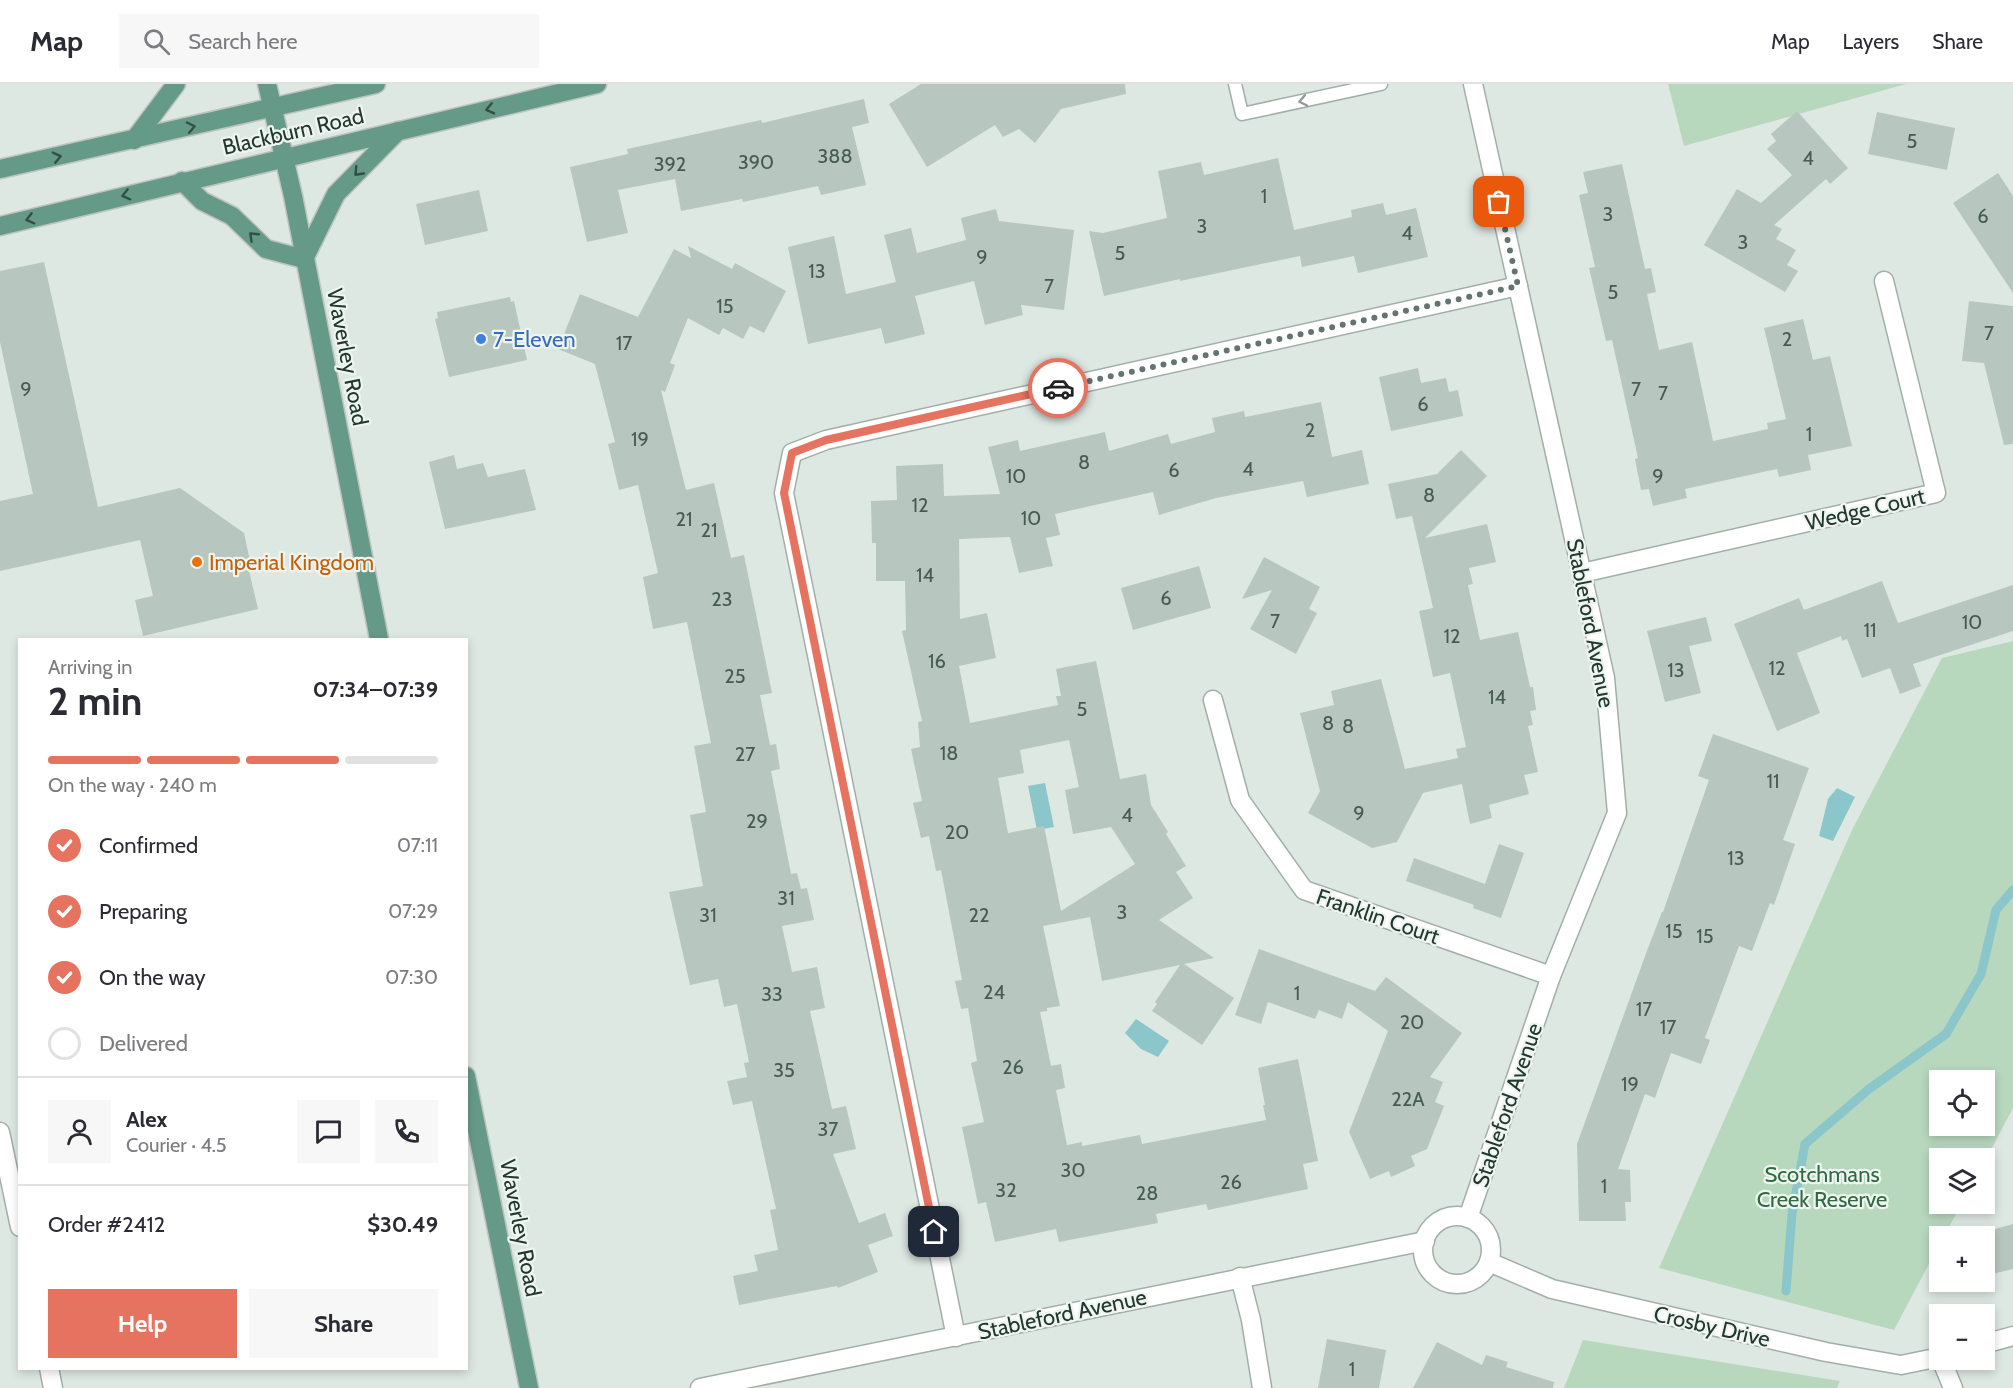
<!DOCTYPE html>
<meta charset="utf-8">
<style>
:root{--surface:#fff;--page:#f7f7f7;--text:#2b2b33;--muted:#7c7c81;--line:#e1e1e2;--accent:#e6735f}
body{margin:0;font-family:Cabin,sans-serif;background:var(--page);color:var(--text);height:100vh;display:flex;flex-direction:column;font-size:22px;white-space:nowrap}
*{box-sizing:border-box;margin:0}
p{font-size:20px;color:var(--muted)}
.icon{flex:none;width:33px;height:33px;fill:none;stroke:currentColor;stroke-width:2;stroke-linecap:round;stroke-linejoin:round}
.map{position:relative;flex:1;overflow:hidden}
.panel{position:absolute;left:18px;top:554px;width:450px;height:732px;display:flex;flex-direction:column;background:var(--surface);border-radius:0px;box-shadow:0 3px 9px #0003}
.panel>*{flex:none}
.controls{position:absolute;left:1929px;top:986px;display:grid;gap:12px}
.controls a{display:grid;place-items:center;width:66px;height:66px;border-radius:0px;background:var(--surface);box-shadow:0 3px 9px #0003;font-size:30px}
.pin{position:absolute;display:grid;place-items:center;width:51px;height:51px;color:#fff;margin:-26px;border-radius:12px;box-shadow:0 3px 9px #0006}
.courier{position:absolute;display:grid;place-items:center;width:60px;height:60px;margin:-30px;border:4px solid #e6735f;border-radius:50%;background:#fff;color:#222;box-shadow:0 2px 8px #0007}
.headline em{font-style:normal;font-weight:800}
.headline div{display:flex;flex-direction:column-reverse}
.headline{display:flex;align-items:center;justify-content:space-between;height:102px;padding:0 30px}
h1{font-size:39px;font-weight:800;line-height:45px}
.bar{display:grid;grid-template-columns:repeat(4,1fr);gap:9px 6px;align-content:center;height:72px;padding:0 30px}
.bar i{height:8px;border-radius:4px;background:var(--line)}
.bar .on{background:var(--accent)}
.bar p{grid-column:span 4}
.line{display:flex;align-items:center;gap:15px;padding:0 30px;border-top:2px solid var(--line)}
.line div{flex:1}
.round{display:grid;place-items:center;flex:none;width:63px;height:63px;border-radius:0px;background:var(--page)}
ol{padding:0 30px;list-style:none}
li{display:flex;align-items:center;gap:18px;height:66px}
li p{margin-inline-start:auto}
li .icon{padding:6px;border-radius:50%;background:var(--accent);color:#fff;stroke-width:4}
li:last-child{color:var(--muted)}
li i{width:33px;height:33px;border:3px solid var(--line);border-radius:50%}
.action{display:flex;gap:12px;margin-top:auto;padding:12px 30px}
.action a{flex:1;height:69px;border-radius:0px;background:var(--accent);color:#fff;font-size:24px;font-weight:800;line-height:69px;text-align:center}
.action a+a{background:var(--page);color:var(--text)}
header{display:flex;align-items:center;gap:36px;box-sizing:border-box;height:84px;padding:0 30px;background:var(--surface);border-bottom:2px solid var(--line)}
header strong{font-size:28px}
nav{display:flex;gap:33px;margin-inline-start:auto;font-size:21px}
.search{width:420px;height:54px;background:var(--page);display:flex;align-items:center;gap:15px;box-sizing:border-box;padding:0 21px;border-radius:0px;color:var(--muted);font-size:22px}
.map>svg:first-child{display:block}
.green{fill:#b8d8be;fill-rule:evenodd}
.water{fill:#8ac6ca}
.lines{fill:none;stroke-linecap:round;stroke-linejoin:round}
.stream{stroke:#8ac6ca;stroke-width:9}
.building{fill:#b7c6be;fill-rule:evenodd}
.service-casing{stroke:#a2afa9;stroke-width:15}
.minor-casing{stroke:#a2afa9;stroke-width:21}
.primary-casing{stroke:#bcc3c1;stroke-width:21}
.service{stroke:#fff;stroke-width:12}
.minor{stroke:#fff;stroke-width:18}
.primary{stroke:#669a88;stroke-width:18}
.oneway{stroke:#909b97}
.oneway2{stroke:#325045}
.done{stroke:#63756e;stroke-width:6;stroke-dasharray:0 10.8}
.route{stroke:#e6735f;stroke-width:8}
.shop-dot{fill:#3f7fe0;stroke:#eef5f1;stroke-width:2}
.food-dot{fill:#e8710a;stroke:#eef5f1;stroke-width:2}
.labels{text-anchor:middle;stroke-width:4.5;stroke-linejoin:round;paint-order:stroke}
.number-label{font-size:20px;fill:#465b53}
.street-label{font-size:22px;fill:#21372f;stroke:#eef5f1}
.shop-label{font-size:22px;fill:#366cbe;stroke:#eef5f1;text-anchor:start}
.food-label{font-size:22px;fill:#c56008;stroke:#eef5f1;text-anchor:start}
.park-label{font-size:22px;fill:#2f6a40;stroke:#eef5f1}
</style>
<header>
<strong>Map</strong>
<div class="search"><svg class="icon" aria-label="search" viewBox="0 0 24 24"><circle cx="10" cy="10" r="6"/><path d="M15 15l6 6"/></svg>Search here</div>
<nav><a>Map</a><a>Layers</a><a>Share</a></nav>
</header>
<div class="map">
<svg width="2013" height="1304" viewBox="0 0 2013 1304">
<rect width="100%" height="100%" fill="#dee8e3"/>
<g class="green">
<polygon points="1668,0 1906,0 1684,62"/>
<path d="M 2013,557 L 2013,1024 L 1985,1077 L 1984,1074 L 1940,1074 L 1940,1119 L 1962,1119 L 1944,1152 L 1940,1152 L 1939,1161 L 1894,1246 L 1659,1184 L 1852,746 L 1942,574 ZM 1940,996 L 1984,996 L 1984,1041 L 1940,1041 Z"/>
<polygon points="1583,1256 1840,1297 1837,1304 1564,1304"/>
</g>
<g class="water">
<polygon points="1045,699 1054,743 1037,746 1028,702"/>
<polygon points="1837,704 1855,713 1833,757 1819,752 1828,715"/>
<polygon points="1136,935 1169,957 1158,973 1141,965 1125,949"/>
</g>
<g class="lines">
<polyline class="stream" points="1786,1207 1792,1130 1805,1060 1869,1005 1946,950 1981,890 1996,826 2013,806"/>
</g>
<g class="building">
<polygon points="921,0 1125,0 1126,10 1061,25 1035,59 1019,45 1003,53 995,41 927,83 889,20"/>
<polygon points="864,15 869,39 852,43 866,101 821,111 818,102 743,118 742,115 681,127 675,95 618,106 628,149 587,158 570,83 628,70 627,65 761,36 762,39"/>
<polygon points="1797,27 1848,84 1830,100 1826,95 1774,141 1782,145 1776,155 1796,166 1787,181 1798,187 1785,208 1704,161 1737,105 1761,119 1792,91 1767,65 1776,57 1771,50"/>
<polygon points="1877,28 1955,44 1947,86 1868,70"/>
<polygon points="1278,74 1294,146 1352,133 1351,126 1383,119 1386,131 1416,124 1428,173 1358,189 1354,172 1302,183 1300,172 1180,197 1180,195 1104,212 1089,147 1103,149 1167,134 1158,87 1201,78 1204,91"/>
<polygon points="1622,80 1645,185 1651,184 1656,208 1647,210 1659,266 1692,258 1713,357 1768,345 1767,339 1786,335 1764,244 1803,235 1813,276 1830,272 1852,362 1808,371 1811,386 1779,393 1777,385 1685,405 1687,414 1653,422 1649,405 1641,406 1635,375 1638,374 1612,256 1606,257 1589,184 1595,183 1579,111 1588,109 1583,88"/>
<polygon points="1998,89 2013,112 2013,209 1953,119"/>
<polygon points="479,106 488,147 425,161 416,120"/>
<polygon points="996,125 999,137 1074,146 1064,226 1021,221 1023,231 985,241 974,197 915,212 925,250 885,260 881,244 808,260 788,163 834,152 846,210 896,198 884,151 911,144 917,169 966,156 961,134"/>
<polygon points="688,162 732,185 735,179 786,207 764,249 750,242 743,255 723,244 719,251 688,234 670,279 675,281 665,308 661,306 686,406 714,399 731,474 744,471 772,609 760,611 770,661 776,660 780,685 771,687 791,790 797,789 801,805 807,804 814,836 782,842 792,888 817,883 825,924 810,927 832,1025 846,1022 856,1065 833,1070 859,1139 885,1129 893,1152 868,1161 878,1188 838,1204 837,1202 739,1221 733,1192 758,1187 754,1171 778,1166 770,1126 776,1125 752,1017 733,1021 727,997 747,993 744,979 749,978 737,920 724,923 718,895 690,901 669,808 703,802 690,731 706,728 694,662 711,659 687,538 653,545 643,493 658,489 638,401 619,406 608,360 615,358 595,280 558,265 580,210 638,233 674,165 691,174"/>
<polygon points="44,178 98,423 180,404 244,449 250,477 247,478 258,525 143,552 135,516 153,512 140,456 0,487 0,417 33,410 0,258 0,187"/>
<polygon points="510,213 511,218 514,217 527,276 449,293 435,235 438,234 437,228"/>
<polygon points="1969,217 2013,222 2013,360 2004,361 1984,279 1962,277"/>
<polygon points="1418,284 1421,299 1446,294 1449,308 1458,306 1463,332 1391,347 1379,293"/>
<path d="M 1321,318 L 1332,373 L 1362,366 L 1369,400 L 1307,413 L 1303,397 L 1216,414 L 1159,431 L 1153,408 L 1055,430 L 1060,451 L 1046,454 L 1053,482 L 1019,489 L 1010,453 L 959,455 L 960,535 L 987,529 L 996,574 L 959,582 L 970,639 L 1058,621 L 1056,612 L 1061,612 L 1056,585 L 1096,577 L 1120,695 L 1146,690 L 1151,721 L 1168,748 L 1166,750 L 1186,782 L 1176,788 L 1193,814 L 1159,836 L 1214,874 L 1184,880 L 1234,914 L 1202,961 L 1152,927 L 1157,920 L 1155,918 L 1180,881 L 1102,897 L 1090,833 L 1043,842 L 1060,922 L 1047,924 L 1047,927 L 1040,928 L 1051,982 L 1061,980 L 1065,1004 L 1056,1006 L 1067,1061 L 1082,1058 L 1082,1062 L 1140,1051 L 1142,1060 L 1266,1036 L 1263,1021 L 1265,1021 L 1258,984 L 1298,975 L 1318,1077 L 1303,1080 L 1308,1105 L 1208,1126 L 1206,1120 L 1156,1130 L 1158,1139 L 1059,1158 L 1056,1145 L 995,1158 L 986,1118 L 978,1120 L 962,1043 L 984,1038 L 971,979 L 977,977 L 968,924 L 961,925 L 955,897 L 962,896 L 941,786 L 936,787 L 929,752 L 921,754 L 913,719 L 922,717 L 911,665 L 920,663 L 918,638 L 922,637 L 902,547 L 906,546 L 905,497 L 876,497 L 876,459 L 872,459 L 871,417 L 897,416 L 896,382 L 943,380 L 944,412 L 1000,410 L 988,363 L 1018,356 L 1020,367 L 1105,348 L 1109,367 L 1168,350 L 1171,360 L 1215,348 L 1212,334 L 1244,327 L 1245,333 ZM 1069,656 L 1079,703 L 1065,706 L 1073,750 L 1111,743 L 1135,780 L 1061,827 L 1044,742 L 1008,749 L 998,694 L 1024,689 L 1020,666 Z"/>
<polygon points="1461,366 1487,392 1425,454 1487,440 1496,478 1469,484 1473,500 1468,501 1480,556 1518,548 1530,603 1533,603 1536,626 1530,627 1533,641 1528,642 1538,688 1524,691 1529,710 1489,721 1492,734 1470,740 1462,700 1423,709 1397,758 1372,764 1308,729 1320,707 1300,629 1334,621 1331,607 1381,595 1405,685 1458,674 1456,665 1466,663 1450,589 1433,593 1419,527 1433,524 1412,432 1396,435 1388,400 1437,390"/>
<polygon points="454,371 457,385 483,379 488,393 525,385 536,426 445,445 429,378"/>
<polygon points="1264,473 1320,503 1309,525 1317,529 1296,570 1250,545 1272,506 1242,515"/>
<polygon points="1199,482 1211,524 1133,546 1121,504"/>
<polygon points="1882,497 1898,539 2013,501 2013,547 1913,580 1921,602 1900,610 1890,584 1862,594 1847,555 1842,557 1841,552 1797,569 1820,629 1777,647 1734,540 1799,514 1804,526"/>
<polygon points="1706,533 1712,557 1689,562 1701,609 1665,618 1647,547"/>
<polygon points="1713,650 1809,684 1783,756 1795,760 1774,821 1770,819 1752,867 1739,862 1705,954 1710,956 1701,980 1671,969 1655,1014 1645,1010 1618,1085 1630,1086 1631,1118 1625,1118 1626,1137 1579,1137 1577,1060 1648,864 1662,828 1663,828 1709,696 1698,692"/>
<polygon points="1499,760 1524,769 1501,834 1473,824 1474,821 1406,797 1414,774 1485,800"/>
<polygon points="1259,865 1375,907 1386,893 1462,949 1430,993 1443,998 1435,1018 1444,1022 1427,1065 1411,1072 1415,1082 1391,1093 1389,1087 1370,1095 1349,1048 1388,947 1348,918 1342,935 1319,926 1315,935 1268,918 1261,940 1235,931"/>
<polygon points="2013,1140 2013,1185 1984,1192 1984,1152 1970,1152"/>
<polygon points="1327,1255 1386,1266 1379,1304 1318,1304"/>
<polygon points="1437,1258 1482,1281 1486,1271 1508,1278 1506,1283 1554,1298 1553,1304 1413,1304"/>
</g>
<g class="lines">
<defs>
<polyline id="service" points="1235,0 1242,30 1381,0"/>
<g id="minor">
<polyline points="1582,489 1936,409 1884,197"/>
<polyline points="1213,616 1240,716 1304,806 1551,892"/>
<polyline points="0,1048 20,1143"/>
<circle cx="1457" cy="1166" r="34"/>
<polyline points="1468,1134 1551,892 1617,729 1605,594 1473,0"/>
<polyline points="1489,1178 1552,1205 1826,1268 1901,1281 1940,1273"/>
<polyline points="1240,1193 1251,1236 1262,1304"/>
<polyline points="956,1253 784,409 792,369 826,356 1518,202"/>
<polyline points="1984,1260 2013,1252"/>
<polyline points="1941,1275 1953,1304"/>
<polyline points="49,1284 53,1304"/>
<polyline points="700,1304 1425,1157"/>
</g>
<g id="primary">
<polyline points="267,0 293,112 379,555"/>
<polyline points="134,56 176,0"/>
<polyline points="0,85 376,0"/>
<polyline points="182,97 202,117 232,132 266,165 304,175"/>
<polyline points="0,142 597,0"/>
<polyline points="304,175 336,110 398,47"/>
<polyline points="466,992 529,1304"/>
</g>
</defs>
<use href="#service" class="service-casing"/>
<use href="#minor" class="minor-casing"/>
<use href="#primary" class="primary-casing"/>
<use href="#service" class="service"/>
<use href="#minor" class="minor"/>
<use href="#primary" class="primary"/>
</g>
<defs><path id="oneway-chevron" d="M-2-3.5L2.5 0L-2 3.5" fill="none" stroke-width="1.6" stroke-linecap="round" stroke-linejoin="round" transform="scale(1.5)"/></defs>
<use class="oneway" href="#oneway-chevron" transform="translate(1303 17) rotate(168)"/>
<g class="oneway2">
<use href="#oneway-chevron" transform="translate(490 25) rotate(167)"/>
<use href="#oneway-chevron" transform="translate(191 43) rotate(-12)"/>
<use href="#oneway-chevron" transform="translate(57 73) rotate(-13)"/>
<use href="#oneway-chevron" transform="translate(358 88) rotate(134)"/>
<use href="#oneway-chevron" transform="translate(126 111) rotate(166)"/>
<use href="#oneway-chevron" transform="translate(30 135) rotate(166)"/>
<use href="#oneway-chevron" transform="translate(253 152) rotate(-136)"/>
</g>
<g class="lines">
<polyline class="done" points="1058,304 1518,202 1499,118"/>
<polyline class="route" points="934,1148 784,409 792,369 826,356 1058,304"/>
</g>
<circle class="shop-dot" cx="481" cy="255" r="6"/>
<circle class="food-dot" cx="197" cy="478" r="6"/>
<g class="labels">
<g class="number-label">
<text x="1912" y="64">5</text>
<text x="835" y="79">388</text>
<text x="1808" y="81">4</text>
<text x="756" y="85">390</text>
<text x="670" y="87">392</text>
<text x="1264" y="119">1</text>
<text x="1608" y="137">3</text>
<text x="1983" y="139">6</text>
<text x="1202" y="149">3</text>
<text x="1407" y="156">4</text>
<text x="1743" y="165">3</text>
<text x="1120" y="176">5</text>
<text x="982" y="180">9</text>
<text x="817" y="194">13</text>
<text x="1049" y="209">7</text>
<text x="1613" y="215">5</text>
<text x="725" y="229">15</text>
<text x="1989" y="256">7</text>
<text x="1787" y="262">2</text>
<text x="624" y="266">17</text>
<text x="26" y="312">9</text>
<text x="1636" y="312">7</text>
<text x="1663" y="316">7</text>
<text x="1423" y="327">6</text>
<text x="1310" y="353">2</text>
<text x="1809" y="357">1</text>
<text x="640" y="362">19</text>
<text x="1084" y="385">8</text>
<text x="1248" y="392">4</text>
<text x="1174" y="393">6</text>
<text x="1016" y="399">10</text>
<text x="1658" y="399">9</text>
<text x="1429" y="418">8</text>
<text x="920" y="428">12</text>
<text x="1031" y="441">10</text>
<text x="684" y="442">21</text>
<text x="709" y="453">21</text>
<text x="925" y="498">14</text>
<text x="1166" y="521">6</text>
<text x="722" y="522">23</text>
<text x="1275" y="544">7</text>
<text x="1972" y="545">10</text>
<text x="1870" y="553">11</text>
<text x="1452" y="559">12</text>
<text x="937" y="584">16</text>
<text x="1777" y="591">12</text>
<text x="1676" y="593">13</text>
<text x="735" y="599">25</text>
<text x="1497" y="620">14</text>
<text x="1082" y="632">5</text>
<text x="1328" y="646">8</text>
<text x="1348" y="649">8</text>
<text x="949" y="676">18</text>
<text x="745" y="677">27</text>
<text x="1773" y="704">11</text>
<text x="1359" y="736">9</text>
<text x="1127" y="738">4</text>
<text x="757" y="744">29</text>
<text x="957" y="755">20</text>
<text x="1736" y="781">13</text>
<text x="786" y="821">31</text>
<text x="1122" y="835">3</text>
<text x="708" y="838">31</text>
<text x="979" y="838">22</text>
<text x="1674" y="854">15</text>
<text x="1705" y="859">15</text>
<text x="994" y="915">24</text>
<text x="1297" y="916">1</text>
<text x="772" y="917">33</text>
<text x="1644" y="932">17</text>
<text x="1412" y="945">20</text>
<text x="1668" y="950">17</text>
<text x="1013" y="990">26</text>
<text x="784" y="993">35</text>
<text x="1630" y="1007">19</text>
<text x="1408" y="1022">22A</text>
<text x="828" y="1052">37</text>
<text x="1073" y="1093">30</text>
<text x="1231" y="1105">26</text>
<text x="1604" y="1109">1</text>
<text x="1006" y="1113">32</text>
<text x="1147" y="1116">28</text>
<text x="1352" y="1292">1</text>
</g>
<g class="street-label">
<text transform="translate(293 47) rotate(-13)" y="8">Blackburn Road</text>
<text transform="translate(348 273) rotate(79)" y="8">Waverley Road</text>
<text transform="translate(1865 425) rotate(-13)" y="8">Wedge Court</text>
<text transform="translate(1591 539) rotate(79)" y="8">Stableford Avenue</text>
<text transform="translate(1378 832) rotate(19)" y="8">Franklin Court</text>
<text transform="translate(1507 1021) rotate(-71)" y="8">Stableford Avenue</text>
<text transform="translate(521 1144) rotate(79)" y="8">Waverley Road</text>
<text transform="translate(1062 1230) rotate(-12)" y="8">Stableford Avenue</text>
<text transform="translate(1712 1242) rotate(13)" y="8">Crosby Drive</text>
</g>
<g class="shop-label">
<text x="493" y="263">7-Eleven</text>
</g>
<g class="food-label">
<text x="209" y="486">Imperial Kingdom</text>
</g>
<g class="park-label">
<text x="1822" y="1098">Scotchmans<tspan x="1822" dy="25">Creek Reserve</tspan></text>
</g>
</g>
</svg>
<div class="controls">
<a><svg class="icon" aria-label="locate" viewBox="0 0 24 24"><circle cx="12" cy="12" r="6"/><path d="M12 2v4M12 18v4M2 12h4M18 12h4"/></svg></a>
<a><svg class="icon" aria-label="layers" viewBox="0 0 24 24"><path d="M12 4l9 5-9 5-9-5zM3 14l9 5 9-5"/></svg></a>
<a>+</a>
<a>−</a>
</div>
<div class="pin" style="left:1499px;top:118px;background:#ea580c"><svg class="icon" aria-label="bag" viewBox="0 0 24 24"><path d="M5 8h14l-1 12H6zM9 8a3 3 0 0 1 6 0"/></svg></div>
<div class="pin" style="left:934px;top:1148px;background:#1f2937"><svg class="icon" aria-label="home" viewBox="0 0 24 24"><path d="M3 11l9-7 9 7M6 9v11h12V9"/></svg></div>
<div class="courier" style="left:1058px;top:304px"><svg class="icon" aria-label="car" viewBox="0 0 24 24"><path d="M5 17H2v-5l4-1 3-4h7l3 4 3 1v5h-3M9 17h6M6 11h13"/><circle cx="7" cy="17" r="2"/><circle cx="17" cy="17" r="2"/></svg></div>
<section class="panel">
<div class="headline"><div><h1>2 min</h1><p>Arriving in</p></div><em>07:34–07:39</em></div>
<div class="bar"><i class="on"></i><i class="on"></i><i class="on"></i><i></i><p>On the way · 240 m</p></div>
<ol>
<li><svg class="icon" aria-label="check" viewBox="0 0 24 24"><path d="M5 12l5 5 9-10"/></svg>Confirmed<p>07:11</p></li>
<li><svg class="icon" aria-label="check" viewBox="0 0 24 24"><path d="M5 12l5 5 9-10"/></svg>Preparing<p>07:29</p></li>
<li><svg class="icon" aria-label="check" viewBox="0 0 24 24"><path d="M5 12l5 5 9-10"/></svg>On the way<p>07:30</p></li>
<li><i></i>Delivered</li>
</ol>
<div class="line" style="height:108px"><a class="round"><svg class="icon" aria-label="person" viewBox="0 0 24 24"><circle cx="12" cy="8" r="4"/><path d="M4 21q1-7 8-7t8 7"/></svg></a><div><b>Alex</b><p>Courier · 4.5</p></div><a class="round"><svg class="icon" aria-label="chat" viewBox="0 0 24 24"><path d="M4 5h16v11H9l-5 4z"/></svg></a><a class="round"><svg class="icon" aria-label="phone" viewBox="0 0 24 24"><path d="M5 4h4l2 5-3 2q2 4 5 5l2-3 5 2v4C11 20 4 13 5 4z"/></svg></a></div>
<div class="line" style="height:78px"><div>Order #2412</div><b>$30.49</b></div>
<div class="action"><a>Help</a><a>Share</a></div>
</section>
</div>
